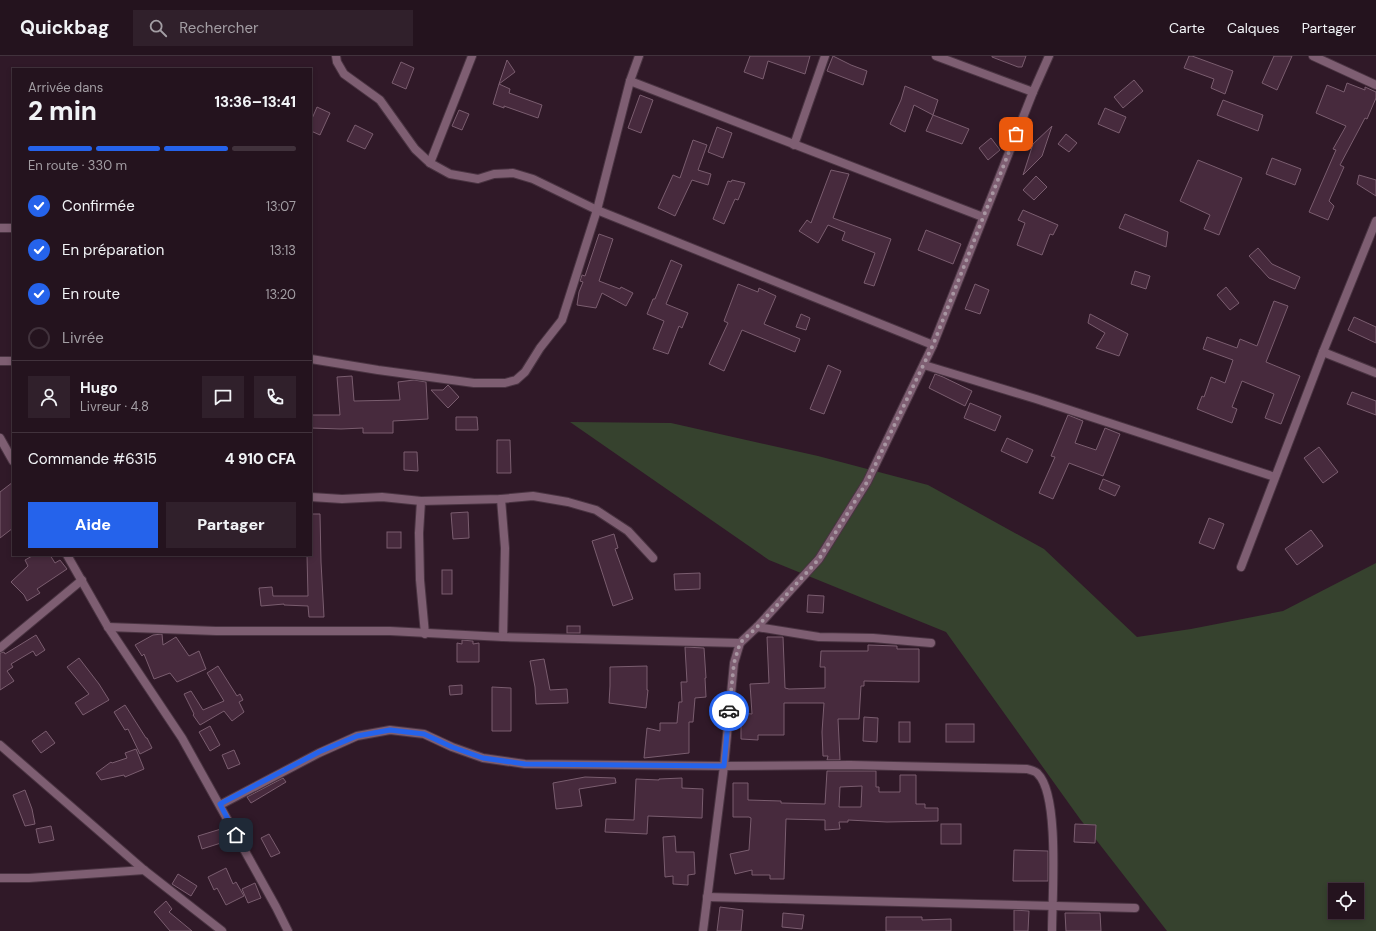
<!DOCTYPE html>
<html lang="fr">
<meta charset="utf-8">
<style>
:root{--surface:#24131e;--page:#30202b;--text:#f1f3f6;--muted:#a39ea4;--line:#41323c;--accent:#2563eb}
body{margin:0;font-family:"DM Sans",sans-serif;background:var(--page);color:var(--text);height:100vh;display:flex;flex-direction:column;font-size:15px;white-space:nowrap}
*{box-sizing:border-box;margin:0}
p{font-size:13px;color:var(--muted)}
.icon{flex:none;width:22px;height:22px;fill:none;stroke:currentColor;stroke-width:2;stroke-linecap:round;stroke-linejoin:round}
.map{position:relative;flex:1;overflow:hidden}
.details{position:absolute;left:12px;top:12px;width:300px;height:488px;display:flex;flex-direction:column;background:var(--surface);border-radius:0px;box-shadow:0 2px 6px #0003,0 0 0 1px var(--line)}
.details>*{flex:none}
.fabs{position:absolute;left:1328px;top:827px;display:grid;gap:8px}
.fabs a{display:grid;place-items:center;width:36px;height:36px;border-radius:0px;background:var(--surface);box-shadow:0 2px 6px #0003,0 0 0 1px var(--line);font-size:20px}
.pin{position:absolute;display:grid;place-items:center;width:34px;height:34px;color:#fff;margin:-17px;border-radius:8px;box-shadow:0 2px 6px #0006}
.courier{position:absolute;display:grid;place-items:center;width:40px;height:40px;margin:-20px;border:3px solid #2563eb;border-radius:50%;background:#fff;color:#222;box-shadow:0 1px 5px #0007}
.headline em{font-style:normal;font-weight:800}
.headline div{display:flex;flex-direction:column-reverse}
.headline{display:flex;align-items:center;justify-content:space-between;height:68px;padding:0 16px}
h1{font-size:26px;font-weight:800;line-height:30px}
.bar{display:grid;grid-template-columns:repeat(4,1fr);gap:6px 4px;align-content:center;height:48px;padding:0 16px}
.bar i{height:5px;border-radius:3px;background:var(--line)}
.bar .on{background:var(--accent)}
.bar p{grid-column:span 4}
.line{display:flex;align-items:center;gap:10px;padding:0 16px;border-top:1px solid var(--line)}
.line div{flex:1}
.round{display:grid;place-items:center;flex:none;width:42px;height:42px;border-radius:0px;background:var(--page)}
ol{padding:0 16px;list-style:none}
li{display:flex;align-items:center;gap:12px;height:44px}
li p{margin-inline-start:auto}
li .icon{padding:4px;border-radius:50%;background:var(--accent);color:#fff;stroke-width:4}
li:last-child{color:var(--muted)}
li i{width:22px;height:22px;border:2px solid var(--line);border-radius:50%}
.button{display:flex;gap:8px;margin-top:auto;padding:8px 16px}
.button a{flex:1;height:46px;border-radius:0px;background:var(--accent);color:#fff;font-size:16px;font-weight:800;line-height:46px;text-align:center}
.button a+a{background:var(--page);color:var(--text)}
header{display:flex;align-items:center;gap:24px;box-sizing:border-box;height:56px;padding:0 20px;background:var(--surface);border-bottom:1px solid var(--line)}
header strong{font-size:19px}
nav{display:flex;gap:22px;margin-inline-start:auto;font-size:14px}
.search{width:280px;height:36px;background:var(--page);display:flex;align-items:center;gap:10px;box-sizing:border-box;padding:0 14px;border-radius:0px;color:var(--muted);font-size:15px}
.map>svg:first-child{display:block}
.green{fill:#36422e;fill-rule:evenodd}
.building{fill:#472a3d;stroke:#7a5d6f;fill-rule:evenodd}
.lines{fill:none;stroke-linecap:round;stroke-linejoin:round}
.street-casing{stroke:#4a3442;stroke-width:10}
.street{stroke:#7e5e72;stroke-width:8}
.done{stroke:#a896a2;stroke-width:4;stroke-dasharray:0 7.2}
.route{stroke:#2563eb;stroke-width:5}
</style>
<header>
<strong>Quickbag</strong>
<div class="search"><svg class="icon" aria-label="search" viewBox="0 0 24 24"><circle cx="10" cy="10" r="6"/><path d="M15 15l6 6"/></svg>Rechercher</div>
<nav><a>Carte</a><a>Calques</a><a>Partager</a></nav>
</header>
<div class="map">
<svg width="1376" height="875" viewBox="0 0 1376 875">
<rect width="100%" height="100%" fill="#301928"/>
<path class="green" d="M 570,366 L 671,367 L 818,400 L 928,429 L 1044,493 L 1137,581 L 1191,573 L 1283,555 L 1376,507 L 1376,875 L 1167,875 L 1080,763 L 946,576 L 769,504 ZM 1335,834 L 1357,834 L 1357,856 L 1335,856 Z"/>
<g class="building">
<polygon points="750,0 810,0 805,18 768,5 763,23 744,16"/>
<polygon points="833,0 851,9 867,15 863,29 827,15"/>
<polygon points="992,0 1026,0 1022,11 1018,11 992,1"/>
<polygon points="1189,0 1192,0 1233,15 1225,38 1211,32 1214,23 1184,12"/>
<polygon points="1274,0 1292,0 1277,34 1262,27"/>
<polygon points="507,4 515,16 499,28"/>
<polygon points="401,6 414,12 406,33 392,27"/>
<polygon points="1134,24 1143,35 1123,52 1114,41"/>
<polygon points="1347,27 1365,34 1365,31 1376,36 1376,42 1367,63 1365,62 1340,109 1344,111 1329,145 1334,150 1328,164 1309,156 1336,94 1333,93 1346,70 1316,57 1327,29 1344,36"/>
<polygon points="499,28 510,33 509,37 542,49 538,62 504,50 504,52 493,48"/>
<polygon points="905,30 938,44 933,59 914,49 905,76 890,68 901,44"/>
<polygon points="640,39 653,44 641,77 628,72"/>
<polygon points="1223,44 1263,59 1258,75 1217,59"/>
<polygon points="317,51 330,57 320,79 311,75 311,65"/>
<polygon points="1105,52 1126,61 1119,77 1098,68"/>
<polygon points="459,54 469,58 462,74 452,70"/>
<polygon points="933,59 969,73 962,88 926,75"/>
<polygon points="355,69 373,78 365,93 347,85"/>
<polygon points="1052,70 1042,100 1023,119 1033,88"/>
<polygon points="717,71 732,77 723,102 708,96"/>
<polygon points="1066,78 1077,87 1069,96 1058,88"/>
<polygon points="991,82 1000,94 988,104 979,92"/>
<polygon points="693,84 707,89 698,114 711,118 708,129 692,124 675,160 658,152 673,119 680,122"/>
<polygon points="1272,102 1301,113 1295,129 1266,118"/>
<polygon points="1198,104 1242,122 1219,179 1204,173 1210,159 1180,145"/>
<polygon points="831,114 849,118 833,162 891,183 874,230 864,227 875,197 842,184 845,176 828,169 818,187 799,175 807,164 811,167"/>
<polygon points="1359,119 1376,124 1376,140 1357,128"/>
<polygon points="1036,120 1047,131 1034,144 1023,134"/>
<polygon points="732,124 745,127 738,144 735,143 724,168 713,163 728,125 731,126"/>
<polygon points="1023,154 1058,169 1053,179 1050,178 1042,199 1017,189 1025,167 1018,164"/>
<polygon points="1125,158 1168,176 1166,191 1119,172"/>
<polygon points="926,174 961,188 953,208 918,194"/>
<polygon points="599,178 613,183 599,225 620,233 621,231 633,237 626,250 602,237 596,252 577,249 579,236 583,226 580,225 582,219 585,220"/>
<polygon points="1258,192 1272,208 1300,221 1295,233 1269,222 1249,200"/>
<polygon points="671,204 682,209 666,248 688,257 682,272 679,270 668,298 653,293 664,265 647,258 653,243 655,243"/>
<polygon points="1135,215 1150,220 1146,233 1131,228"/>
<polygon points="738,228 758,236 759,232 776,240 764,268 800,283 795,296 742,274 724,315 709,308 728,267 724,265"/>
<polygon points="975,228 989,234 980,258 965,253"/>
<polygon points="1226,231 1239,247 1230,254 1217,239"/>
<polygon points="1274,245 1288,250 1266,306 1300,320 1281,368 1265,362 1274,338 1242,325 1232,351 1237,353 1232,367 1197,353 1202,340 1204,341 1211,321 1225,327 1233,304 1203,293 1207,281 1237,292 1240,283 1257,290"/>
<polygon points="801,258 810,262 806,274 796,271"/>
<polygon points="1090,258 1128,278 1119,300 1096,292 1105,277 1088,267"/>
<polygon points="1354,261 1376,271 1376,287 1348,274"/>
<polygon points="828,309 841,315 824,358 810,353"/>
<polygon points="935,318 943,321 972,335 965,350 929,332"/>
<polygon points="352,320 354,345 400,344 398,326 414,324 426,326 428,363 393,365 393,377 363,377 363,372 341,373 311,372 311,359 340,359 337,321"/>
<polygon points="448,329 459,341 448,352 431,334 443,334"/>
<polygon points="1352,336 1376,345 1376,359 1347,348"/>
<polygon points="970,347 1001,360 995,375 964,362"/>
<polygon points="1068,359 1083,365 1075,387 1096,394 1105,372 1120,378 1103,420 1069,407 1053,443 1039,437 1055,401 1051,400"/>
<polygon points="456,361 477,361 478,374 456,374"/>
<polygon points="1007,382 1033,394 1027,407 1001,395"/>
<polygon points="497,384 510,384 511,417 497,417"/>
<polygon points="1319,391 1338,416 1323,427 1304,402"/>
<polygon points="404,396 417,396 418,415 404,414"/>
<polygon points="1103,423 1120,430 1115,440 1099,433"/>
<polygon points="13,426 13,472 0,482 0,436"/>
<polygon points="468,456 469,482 453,483 451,457"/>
<polygon points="311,458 320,458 321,506 324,561 309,561 308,550 284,549 284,548 261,550 259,532 272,531 273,540 308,540 307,499 311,499"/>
<polygon points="1209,462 1224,468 1214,493 1199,487"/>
<polygon points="1311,474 1323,490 1297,509 1285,493"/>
<rect x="387" y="476" width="14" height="16"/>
<polygon points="614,478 618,492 615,493 633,543 613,550 592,485"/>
<polygon points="34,499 50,499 55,507 60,504 67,513 37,533 40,537 27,545 24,539 11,526 28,510 25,504"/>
<rect x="442" y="514" width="10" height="24"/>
<polygon points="700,517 700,533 675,534 674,518"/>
<polygon points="808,539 824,540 823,557 807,556"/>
<rect x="567" y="570" width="13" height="7"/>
<polygon points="162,578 163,589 176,581 189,600 199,595 206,613 177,626 170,617 154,623 144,598 142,600 135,589 153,579"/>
<polygon points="36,579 45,594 36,600 33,595 11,608 13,611 7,615 14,625 0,634 0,597 4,596 5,598"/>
<polygon points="767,581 783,581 785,632 789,633 825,632 825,611 820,611 821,595 868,595 868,589 897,590 897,593 919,593 919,626 864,625 864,630 861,630 859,663 838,663 840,704 827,704 828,700 823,700 822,676 824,647 784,647 784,679 758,679 758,684 741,683 741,657 752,658 750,628 769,627"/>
<polygon points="462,584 473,585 473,588 479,587 479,606 457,606 457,587 462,588"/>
<polygon points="685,591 704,592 706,622 705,622 706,641 695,642 693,666 689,666 689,697 644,702 647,672 660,675 660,667 677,667 679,646 682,646 681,626 687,626"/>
<polygon points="79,602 99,628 109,644 83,659 75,647 89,638 67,611"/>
<polygon points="544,603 550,634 567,633 568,647 536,648 535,631 530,605"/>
<polygon points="218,610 237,640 240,638 243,644 239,646 244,656 232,665 224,655 200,669 193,659 194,658 184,638 191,635 203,654 224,645 207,617"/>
<polygon points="647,610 647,634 648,634 646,652 609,647 610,630 610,611"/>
<polygon points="462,629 462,638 450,639 449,630"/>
<polygon points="492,631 511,632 511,675 492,675"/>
<polygon points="125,649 146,682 147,682 152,692 140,698 128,673 125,674 114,656"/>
<polygon points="864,661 878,662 877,686 863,685"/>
<rect x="899" y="666" width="11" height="20"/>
<rect x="946" y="668" width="28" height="18"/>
<polygon points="210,670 220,689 210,695 199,676"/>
<polygon points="46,675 55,687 41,697 32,685"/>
<polygon points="136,693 144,713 125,721 124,719 101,724 96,717 111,706 112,707 127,702 125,697"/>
<polygon points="234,694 240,708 228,713 222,699"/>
<path d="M 827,715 L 876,715 L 876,731 L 879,731 L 879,736 L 900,736 L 900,719 L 916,719 L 916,748 L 925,748 L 925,752 L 938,752 L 938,765 L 887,766 L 848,764 L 848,766 L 839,766 L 840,773 L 825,774 L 825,764 L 786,763 L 784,823 L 770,823 L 770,819 L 752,819 L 752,814 L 735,818 L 730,798 L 749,794 L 751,762 L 749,761 L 733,761 L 733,727 L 748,727 L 748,744 L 781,745 L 781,747 L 825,748 ZM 862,730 L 861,751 L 839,751 L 840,731 Z"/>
<polygon points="585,721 615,722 616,727 579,733 582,750 556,753 553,727"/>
<polygon points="283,722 286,726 251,747 247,741"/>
<polygon points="682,722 682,732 703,733 702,762 648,760 647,778 605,776 606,763 634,764 636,723 659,724 659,723"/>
<polygon points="25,734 32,753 35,768 25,770 13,739"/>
<rect x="941" y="768" width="20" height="20"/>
<polygon points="1075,768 1096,769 1095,787 1074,786"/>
<polygon points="51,770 54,784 39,787 36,773"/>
<polygon points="221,773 224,786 202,793 198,780"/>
<polygon points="269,778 280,797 271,801 261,782"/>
<polygon points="675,780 676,796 694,796 695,818 688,819 688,829 673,828 673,820 665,821 663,781"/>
<polygon points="1014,794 1048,795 1048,825 1013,825"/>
<polygon points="226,812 233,828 236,826 244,840 226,849 217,832 214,834 208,821"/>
<polygon points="178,818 197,830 191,840 172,828"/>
<polygon points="255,827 261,842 248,847 242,833"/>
<polygon points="166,845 172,853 169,856 192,875 170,875 154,856"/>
<polygon points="720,851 743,854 741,875 717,875"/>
<polygon points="1014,854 1029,855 1028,875 1014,875"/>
<polygon points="783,857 804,859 802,873 782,871"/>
<polygon points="1065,857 1100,857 1101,875 1066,875"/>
<polygon points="886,861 922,861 922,864 951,863 951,875 886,875"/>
</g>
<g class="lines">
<defs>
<g id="street">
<polyline points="336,0 337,6 344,18 380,44 415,93 430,107 450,118 478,123 494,118 513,117 533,123 597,154 933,289"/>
<polyline points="936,0 1033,36"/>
<polyline points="1313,0 1376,29"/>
<polyline points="630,25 983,161"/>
<polyline points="794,89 825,0"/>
<polyline points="430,107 472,0"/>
<polyline points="0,172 13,172"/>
<polyline points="1323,296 1376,317"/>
<polyline points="311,303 378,314 474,327 505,327 516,324 525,316 540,292 562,264 597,154 630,25 639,0"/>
<polyline points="0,305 13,305"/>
<polyline points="924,309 1036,343 1275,421"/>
<polyline points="0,382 13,405"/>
<polyline points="311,441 342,443 382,441 421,445 501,443 533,440 568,446 596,454 628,475 653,502"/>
<polyline points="501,443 505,492 503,581"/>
<polyline points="421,445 419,477 420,524 425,578"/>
<polyline points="67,499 108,571 182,682 276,851 288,875"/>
<polyline points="1241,511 1323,296 1376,165"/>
<polyline points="108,571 216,575 390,575 503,581 740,587"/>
<polyline points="757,571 819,581 873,582 931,587"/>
<polyline points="0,592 82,524"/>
<polyline points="0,689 144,814 222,875"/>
<path d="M 220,749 L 319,697 L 357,680 L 390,674 L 424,678 L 452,691 L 483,702 L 525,708 L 724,710 L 850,709 L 1027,713 C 1030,714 1036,715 1038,718 C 1060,740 1052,842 1052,875"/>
<polyline points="0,822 29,822 144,814"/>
<polyline points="707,841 1135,852"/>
<polyline points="703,875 724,710 734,607 740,587 757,571 819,503 867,426 933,289 1033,36 1049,0"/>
</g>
</defs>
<use href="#street" class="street-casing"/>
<use href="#street" class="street"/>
</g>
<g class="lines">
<polyline class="done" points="729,655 734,607 740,587 757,571 819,503 867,426 933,289 1016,78"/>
<polyline class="route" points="236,779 220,748 319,696 357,680 390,674 424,678 452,691 483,702 525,708 724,710 729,655"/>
</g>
</svg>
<div class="fabs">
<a><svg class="icon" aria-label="locate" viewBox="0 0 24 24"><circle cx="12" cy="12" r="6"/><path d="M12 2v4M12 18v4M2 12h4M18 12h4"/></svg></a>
</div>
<div class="pin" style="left:1016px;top:78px;background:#ea580c"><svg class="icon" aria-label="bag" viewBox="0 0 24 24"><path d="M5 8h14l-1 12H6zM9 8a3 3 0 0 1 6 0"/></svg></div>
<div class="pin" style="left:236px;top:779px;background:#1f2937"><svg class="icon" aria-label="home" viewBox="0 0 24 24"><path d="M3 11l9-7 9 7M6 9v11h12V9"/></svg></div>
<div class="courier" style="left:729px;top:655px"><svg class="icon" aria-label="car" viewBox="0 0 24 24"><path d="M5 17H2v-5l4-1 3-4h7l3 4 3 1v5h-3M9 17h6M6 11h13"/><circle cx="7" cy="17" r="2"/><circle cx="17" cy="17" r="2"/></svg></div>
<section class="details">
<div class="headline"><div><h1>2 min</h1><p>Arrivée dans</p></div><em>13:36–13:41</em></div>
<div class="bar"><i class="on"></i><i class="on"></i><i class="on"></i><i></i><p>En route · 330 m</p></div>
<ol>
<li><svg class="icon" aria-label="check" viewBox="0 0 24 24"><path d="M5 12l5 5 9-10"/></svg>Confirmée<p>13:07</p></li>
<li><svg class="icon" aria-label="check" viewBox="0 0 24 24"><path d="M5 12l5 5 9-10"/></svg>En préparation<p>13:13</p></li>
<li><svg class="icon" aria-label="check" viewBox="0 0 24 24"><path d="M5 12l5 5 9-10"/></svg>En route<p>13:20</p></li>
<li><i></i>Livrée</li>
</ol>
<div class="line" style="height:72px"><a class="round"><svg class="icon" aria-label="person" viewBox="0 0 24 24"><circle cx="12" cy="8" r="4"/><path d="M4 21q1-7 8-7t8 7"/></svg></a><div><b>Hugo</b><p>Livreur · 4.8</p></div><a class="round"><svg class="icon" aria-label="chat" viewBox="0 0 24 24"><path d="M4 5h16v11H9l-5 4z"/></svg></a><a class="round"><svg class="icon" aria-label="phone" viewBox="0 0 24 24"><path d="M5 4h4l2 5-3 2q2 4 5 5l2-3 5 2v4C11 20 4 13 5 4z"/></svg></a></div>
<div class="line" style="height:52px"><div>Commande #6315</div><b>4 910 CFA</b></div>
<div class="button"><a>Aide</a><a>Partager</a></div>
</section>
</div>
